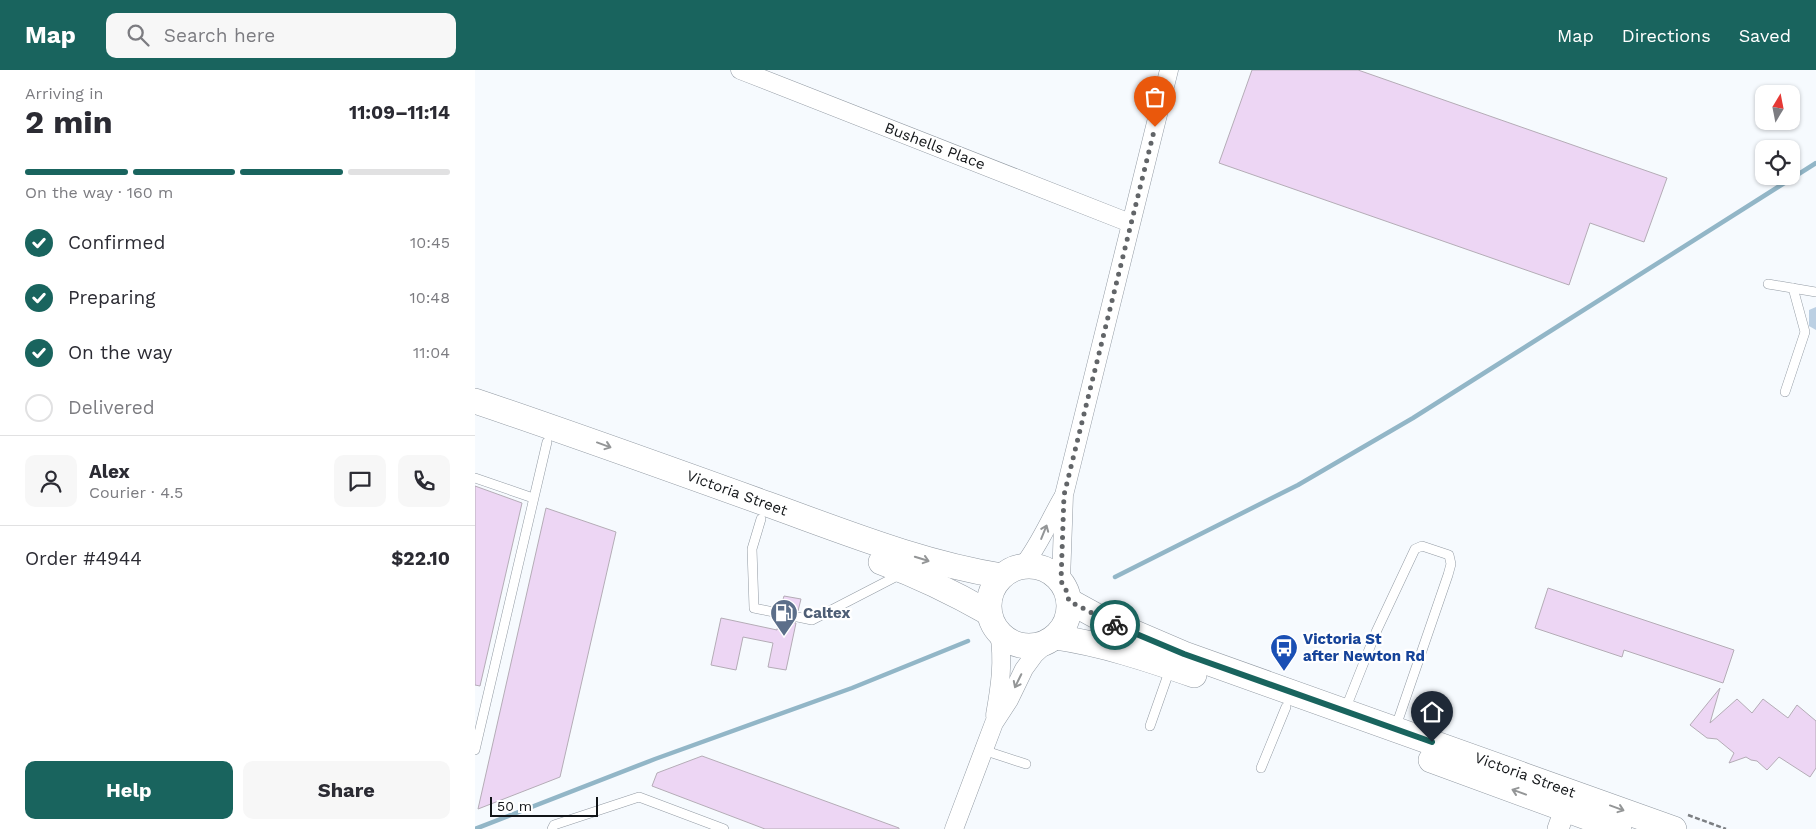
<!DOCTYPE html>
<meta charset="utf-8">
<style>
:root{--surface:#fff;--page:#f7f7f7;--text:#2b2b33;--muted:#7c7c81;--line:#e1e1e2;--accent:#19645e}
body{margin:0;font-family:"Work Sans",sans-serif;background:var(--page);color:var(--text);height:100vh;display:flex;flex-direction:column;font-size:19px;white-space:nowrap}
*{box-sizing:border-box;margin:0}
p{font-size:16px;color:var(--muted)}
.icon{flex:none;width:28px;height:28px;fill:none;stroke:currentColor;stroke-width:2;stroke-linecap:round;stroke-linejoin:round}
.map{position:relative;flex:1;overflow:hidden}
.panel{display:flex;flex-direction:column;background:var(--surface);width:475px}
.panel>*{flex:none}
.needle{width:32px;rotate:10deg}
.controls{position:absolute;left:1280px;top:15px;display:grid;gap:10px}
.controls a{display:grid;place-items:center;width:45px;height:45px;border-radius:10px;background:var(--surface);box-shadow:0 1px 4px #0004;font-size:25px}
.scale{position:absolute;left:15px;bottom:12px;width:108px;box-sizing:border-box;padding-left:5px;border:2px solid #121518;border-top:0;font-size:14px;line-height:18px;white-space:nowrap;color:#121518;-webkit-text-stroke:4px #fff;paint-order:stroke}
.pin{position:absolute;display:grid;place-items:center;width:42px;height:42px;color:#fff;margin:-51px -21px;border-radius:50% 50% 50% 0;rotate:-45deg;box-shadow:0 0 5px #0007}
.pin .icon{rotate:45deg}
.courier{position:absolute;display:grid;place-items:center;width:50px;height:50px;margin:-25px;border:4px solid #19645e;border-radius:50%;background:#fff;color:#222;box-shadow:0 1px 6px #0007}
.headline em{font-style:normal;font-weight:700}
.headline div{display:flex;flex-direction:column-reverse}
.headline{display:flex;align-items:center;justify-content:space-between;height:85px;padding:0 25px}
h1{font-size:32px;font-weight:700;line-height:38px}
.bar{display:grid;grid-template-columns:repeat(4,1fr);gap:8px 5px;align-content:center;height:60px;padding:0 25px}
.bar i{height:6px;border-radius:4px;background:var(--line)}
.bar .active{background:var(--accent)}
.bar p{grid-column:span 4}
.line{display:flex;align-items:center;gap:12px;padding:0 25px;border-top:1px solid var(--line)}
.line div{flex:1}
.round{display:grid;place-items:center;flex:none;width:52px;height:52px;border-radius:10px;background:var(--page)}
ol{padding:0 25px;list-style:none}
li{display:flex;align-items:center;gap:15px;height:55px}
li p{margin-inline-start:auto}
li .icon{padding:5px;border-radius:50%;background:var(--accent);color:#fff;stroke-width:4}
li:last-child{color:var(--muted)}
li i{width:28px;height:28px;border:2px solid var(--line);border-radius:50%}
.button{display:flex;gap:10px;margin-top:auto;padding:10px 25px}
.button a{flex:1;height:58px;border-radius:10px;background:var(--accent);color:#fff;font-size:20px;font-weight:700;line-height:58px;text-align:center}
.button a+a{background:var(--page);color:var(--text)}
header{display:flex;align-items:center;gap:30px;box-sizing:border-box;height:70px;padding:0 25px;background:var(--accent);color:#fff}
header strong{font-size:24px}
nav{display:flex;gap:28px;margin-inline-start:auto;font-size:18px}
.search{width:350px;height:45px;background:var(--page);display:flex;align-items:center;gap:12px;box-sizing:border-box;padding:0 18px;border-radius:10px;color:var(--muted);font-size:19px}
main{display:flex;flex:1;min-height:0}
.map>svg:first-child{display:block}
.green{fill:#bcd0e3}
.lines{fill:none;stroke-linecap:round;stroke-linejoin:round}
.stream{stroke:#92b6c7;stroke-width:4.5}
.building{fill:#edd6f4;stroke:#b4acb6}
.service-casing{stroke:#929aa3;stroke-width:10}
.minor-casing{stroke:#929aa3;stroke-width:19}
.tertiary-casing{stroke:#929aa3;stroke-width:22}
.secondary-casing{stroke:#929aa3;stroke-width:26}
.path{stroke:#7c7f83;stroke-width:2.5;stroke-dasharray:5 2.5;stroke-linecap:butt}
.service{stroke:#fff;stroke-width:9}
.minor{stroke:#fff;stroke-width:18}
.tertiary{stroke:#fff;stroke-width:21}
.secondary{stroke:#fff;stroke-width:25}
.oneway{stroke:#949697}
.done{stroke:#626568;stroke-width:5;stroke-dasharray:0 9}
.route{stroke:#19645e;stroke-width:6}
.labels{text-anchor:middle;stroke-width:4.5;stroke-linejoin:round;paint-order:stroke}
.street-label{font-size:15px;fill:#121518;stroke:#fff}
.service-label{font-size:15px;font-weight:bold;fill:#4e5e75;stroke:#fff;text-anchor:start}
.transit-label{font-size:15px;font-weight:bold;fill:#164399;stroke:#fff;text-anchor:start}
</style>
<header>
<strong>Map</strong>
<div class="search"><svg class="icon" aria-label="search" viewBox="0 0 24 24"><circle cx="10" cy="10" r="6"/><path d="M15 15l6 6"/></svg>Search here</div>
<nav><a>Map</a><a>Directions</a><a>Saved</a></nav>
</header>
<main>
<section class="panel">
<div class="headline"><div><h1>2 min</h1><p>Arriving in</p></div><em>11:09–11:14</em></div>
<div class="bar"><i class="active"></i><i class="active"></i><i class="active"></i><i></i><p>On the way · 160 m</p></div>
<ol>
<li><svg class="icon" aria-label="check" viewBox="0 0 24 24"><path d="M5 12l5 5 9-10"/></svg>Confirmed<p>10:45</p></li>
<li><svg class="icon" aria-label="check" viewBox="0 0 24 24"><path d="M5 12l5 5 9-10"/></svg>Preparing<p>10:48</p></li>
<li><svg class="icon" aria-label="check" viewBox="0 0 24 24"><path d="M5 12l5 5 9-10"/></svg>On the way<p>11:04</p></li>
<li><i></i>Delivered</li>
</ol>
<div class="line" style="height:90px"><a class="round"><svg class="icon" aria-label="person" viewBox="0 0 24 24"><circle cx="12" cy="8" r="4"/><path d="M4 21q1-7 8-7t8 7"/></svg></a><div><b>Alex</b><p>Courier · 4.5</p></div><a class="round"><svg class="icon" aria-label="chat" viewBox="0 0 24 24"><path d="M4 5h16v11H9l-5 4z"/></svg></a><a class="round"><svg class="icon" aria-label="phone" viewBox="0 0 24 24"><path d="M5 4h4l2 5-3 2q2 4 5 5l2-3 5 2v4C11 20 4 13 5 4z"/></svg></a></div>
<div class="line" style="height:65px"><div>Order #4944</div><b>$22.10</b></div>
<div class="button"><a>Help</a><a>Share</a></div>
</section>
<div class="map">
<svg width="1341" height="759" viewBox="0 0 1341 759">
<rect width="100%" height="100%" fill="#f6fafe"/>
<polygon class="green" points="1341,237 1341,260 1334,256 1334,240"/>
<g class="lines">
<g class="stream">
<polyline points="640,507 823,415 938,348 1341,93"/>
<polyline points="0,759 180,689 377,618 493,571"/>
</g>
</g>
<g class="building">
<polygon points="777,0 883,0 1192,108 1169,172 1115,153 1094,215 744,93"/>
<polygon points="0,416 47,433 5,616 0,615"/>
<polygon points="71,438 141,462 85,707 3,739"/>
<polygon points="1073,518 1259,580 1248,613 1149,580 1147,587 1060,558"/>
<polygon points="309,526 326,529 323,541 306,537"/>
<polygon points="246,548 302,560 304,550 321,553 311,600 293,597 298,573 268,567 261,600 236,595"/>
<polygon points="1245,618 1235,653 1262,629 1277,643 1288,629 1313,648 1322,635 1341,651 1341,698 1335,707 1304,687 1292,700 1282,691 1276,690 1271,687 1254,693 1259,683 1242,669 1232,668 1215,655"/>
<polygon points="227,686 424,758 424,759 290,759 177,716 182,703"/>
</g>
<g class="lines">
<defs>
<g id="service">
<polyline points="1293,214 1341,222"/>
<polyline points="1310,322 1330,262 1318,218"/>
<polyline points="0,408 58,428"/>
<polyline points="286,449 277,479 279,538 337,550 426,504"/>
<polyline points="870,640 901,562 940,479 947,476 974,485 976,494 973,505 920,659"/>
<polyline points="675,656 695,599"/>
<polyline points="0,680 72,372"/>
<polyline points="508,680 551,694"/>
<polyline points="786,698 811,637"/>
<polyline points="77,759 79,755 164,727 249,759"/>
</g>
<g id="minor">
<polyline points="265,0 655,153"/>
<path d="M 547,497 C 564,476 574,451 588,427"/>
<polyline points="586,511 589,425 694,0"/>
<path d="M 520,645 C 525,617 529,591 524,563"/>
<polyline points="479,759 519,653 534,630 549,599 560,584 572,573"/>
</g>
<polyline id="tertiary" points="1083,759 1095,725"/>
<g id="secondary">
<path d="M 0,331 C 98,364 195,399 292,434 C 370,462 446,493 527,506"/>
<path d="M 406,492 C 444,506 479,523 514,543"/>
<circle cx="554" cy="536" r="40"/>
<polyline points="594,531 625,548 709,584 1199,759"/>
<path d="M 580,567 C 628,574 673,589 719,605"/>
<polyline points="956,690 1144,759"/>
</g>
</defs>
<use href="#service" class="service-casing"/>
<use href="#minor" class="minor-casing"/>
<use href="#tertiary" class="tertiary-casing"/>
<use href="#secondary" class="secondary-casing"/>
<polyline class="path" points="1213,745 1251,759"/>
<use href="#service" class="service"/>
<use href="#minor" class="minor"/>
<use href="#tertiary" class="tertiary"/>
<use href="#secondary" class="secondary"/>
</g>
<defs><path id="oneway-shaft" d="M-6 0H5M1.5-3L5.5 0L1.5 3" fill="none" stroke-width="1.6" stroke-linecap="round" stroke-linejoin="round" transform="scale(1.25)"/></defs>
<g class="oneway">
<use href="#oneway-shaft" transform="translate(129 375) rotate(20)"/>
<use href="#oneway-shaft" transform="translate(569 462) rotate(-68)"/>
<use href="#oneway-shaft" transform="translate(447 489) rotate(17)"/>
<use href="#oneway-shaft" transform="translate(543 611) rotate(116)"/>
<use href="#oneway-shaft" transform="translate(1044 722) rotate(-160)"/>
<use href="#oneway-shaft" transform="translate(1142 738) rotate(20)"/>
</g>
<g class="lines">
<polyline class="done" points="640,555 594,531 591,520 586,511 589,425 680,57"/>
<polyline class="route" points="640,555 709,584 957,672"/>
</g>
<defs>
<symbol id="fuel-pin" viewBox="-11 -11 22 30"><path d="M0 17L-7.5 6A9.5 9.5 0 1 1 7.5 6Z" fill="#5c6f8a" stroke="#fff"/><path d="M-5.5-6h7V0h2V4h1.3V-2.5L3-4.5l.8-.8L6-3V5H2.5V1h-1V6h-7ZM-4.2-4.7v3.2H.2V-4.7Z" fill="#fff"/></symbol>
<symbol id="bus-pin" viewBox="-11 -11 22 30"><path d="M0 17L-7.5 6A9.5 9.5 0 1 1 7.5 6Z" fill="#1a4fb4" stroke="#fff"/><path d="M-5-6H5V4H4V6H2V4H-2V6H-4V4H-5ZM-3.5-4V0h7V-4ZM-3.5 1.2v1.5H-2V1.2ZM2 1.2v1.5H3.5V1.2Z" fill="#fff"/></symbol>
</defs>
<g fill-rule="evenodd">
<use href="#fuel-pin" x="293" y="527" width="32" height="43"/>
<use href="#bus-pin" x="793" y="562" width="32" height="43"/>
</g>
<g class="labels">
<g class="street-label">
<text transform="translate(460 76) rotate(21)" y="5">Bushells Place</text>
<text transform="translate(262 423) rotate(20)" y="5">Victoria Street</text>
<text transform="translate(1050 705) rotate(20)" y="5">Victoria Street</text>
</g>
<g class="service-label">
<text x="328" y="548">Caltex</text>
</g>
<g class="transit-label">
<text x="828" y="574">Victoria St<tspan x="828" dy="17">after Newton Rd</tspan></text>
</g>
</g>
</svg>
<div class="controls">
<a><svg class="needle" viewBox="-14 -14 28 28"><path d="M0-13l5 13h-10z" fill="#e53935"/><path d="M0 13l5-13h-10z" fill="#7c7c81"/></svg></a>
<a><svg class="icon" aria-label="locate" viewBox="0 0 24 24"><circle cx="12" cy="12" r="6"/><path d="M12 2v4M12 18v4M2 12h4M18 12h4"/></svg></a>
</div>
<div class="scale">50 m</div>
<div class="pin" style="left:680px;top:57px;background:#ea580c"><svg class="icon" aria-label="bag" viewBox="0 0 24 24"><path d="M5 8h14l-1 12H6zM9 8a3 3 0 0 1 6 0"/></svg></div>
<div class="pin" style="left:957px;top:672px;background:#1f2937"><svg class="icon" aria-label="home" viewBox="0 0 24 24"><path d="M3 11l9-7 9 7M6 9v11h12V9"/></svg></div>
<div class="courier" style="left:640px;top:555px"><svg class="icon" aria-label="bike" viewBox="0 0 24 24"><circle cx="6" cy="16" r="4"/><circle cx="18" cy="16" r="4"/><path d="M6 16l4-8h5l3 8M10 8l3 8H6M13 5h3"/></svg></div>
</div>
</main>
